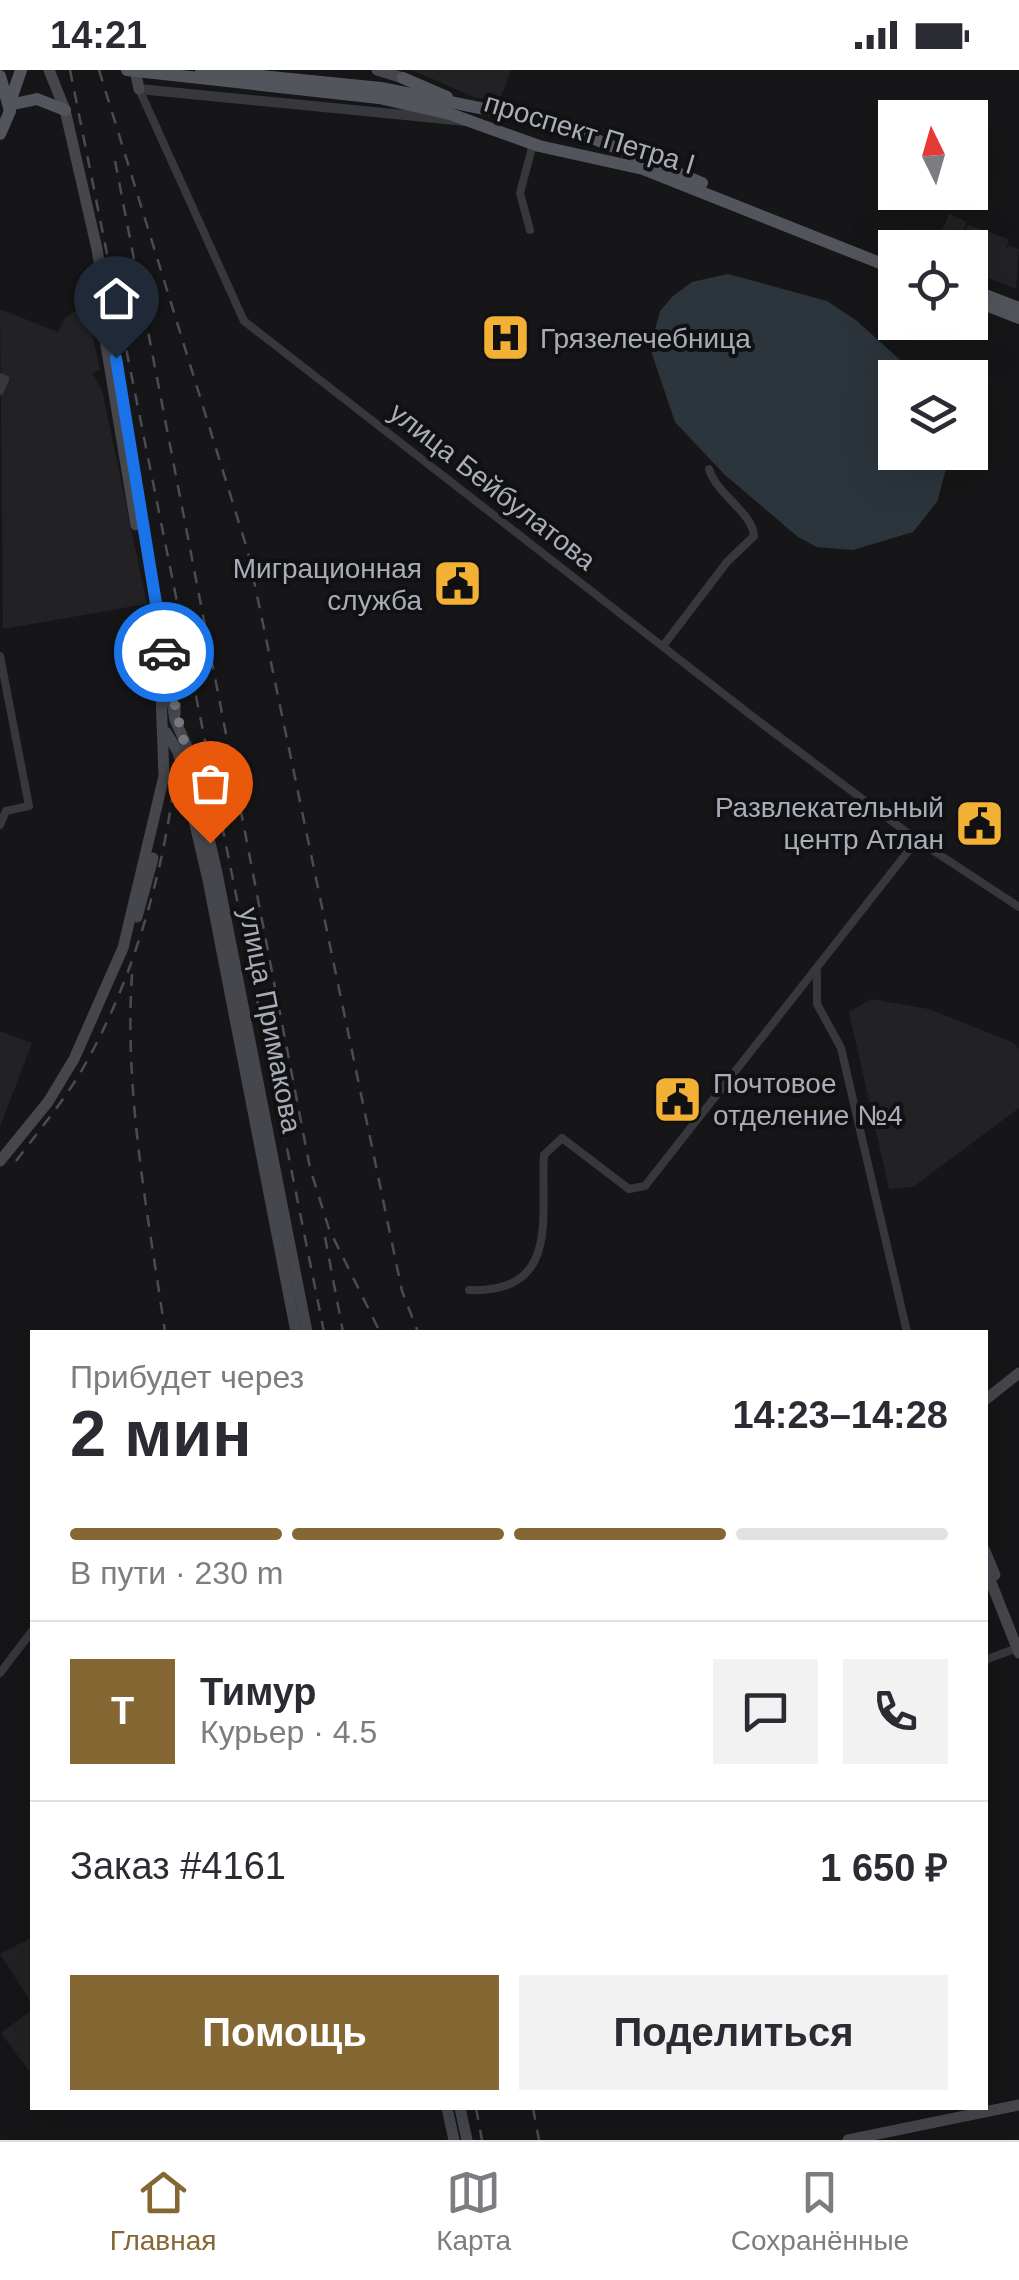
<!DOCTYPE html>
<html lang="ru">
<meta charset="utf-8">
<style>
:root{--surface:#fff;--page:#f2f2f3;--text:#2b2b33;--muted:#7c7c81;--line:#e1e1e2;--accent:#856733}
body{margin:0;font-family:Helvetica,sans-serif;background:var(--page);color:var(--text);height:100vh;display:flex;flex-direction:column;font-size:38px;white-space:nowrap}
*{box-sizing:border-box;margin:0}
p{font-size:32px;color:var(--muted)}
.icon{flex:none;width:55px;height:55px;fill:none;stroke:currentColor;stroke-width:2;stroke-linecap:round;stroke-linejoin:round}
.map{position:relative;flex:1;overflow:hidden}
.panel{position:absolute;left:30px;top:1260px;width:958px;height:780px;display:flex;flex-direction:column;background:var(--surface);border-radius:0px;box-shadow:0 10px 40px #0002}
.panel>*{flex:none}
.needle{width:65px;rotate:355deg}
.fabs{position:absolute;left:878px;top:30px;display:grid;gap:20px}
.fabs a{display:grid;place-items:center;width:110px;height:110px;border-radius:0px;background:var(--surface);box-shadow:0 10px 40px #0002;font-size:50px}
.pin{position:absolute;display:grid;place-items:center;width:85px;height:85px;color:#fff;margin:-102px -42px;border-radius:50% 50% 50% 0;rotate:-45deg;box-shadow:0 0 10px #0007}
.pin .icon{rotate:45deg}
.courier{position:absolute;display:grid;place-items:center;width:100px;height:100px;margin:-50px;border:8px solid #1a73e8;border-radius:50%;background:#fff;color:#222;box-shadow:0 2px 12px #0007}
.summary em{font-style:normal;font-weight:700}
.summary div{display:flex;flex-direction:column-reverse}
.summary{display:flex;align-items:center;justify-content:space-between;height:170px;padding:0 40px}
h1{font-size:65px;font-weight:700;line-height:75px}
.bar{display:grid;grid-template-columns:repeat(4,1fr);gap:15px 10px;align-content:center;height:120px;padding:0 40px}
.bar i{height:12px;border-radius:8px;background:var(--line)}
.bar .active{background:var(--accent)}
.bar p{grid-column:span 4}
.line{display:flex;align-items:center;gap:25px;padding:0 40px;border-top:2px solid var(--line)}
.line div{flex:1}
.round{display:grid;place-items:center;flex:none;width:105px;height:105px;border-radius:0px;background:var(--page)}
.action{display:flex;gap:20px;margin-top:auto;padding:20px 40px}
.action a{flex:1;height:115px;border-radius:0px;background:var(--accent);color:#fff;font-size:40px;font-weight:700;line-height:115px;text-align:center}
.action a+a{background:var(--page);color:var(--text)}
.status{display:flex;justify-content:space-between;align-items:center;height:70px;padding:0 50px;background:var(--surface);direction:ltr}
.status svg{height:28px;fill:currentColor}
.dock{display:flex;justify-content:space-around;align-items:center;height:140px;border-top:2px solid var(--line);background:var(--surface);font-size:28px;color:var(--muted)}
.dock a{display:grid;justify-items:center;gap:5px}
.dock .active{color:var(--accent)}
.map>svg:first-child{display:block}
.built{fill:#222225}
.water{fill:#2c353c}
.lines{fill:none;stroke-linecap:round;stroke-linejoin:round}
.minor{stroke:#37383d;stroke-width:8}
.tertiary{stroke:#37383d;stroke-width:10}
.secondary{stroke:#45474d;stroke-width:11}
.primary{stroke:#53555c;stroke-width:12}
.rail{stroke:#4a4c52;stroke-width:2.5;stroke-dasharray:12 10;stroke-linecap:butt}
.done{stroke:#757880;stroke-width:10;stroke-dasharray:0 18}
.route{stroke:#1a73e8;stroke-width:12}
.labels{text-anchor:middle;stroke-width:8;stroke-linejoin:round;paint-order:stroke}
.street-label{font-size:28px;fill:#a8adb8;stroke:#111113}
.poi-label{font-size:28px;fill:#a8adb8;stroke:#111113;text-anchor:start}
</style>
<div class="status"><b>14:21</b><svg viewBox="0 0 49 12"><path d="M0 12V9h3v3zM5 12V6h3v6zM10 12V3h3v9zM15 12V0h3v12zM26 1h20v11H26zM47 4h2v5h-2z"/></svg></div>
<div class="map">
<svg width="1019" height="2070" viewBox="0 0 1019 2070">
<rect width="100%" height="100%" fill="#161618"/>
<g class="built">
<polygon points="412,0 511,0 500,29 476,28"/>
<polygon points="949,144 967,152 962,165 968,155 1009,169 1006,179 1009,175 1019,179 1016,219 970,201 970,178 935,177"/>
<polygon points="86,235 100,299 92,304 102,320 147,534 3,559 0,239 58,262 65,248"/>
<polygon points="871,929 929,939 1012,972 1019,979 1019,1038 913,1117 889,1119 849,942"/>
<polygon points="0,961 32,973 0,1057"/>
<polygon points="32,1867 32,1934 0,1884"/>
<polygon points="32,1940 32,2005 1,1963"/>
</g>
<polygon class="water" points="728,204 827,231 857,251 919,307 895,308 895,382 934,383 946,399 937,432 913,462 853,480 817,477 798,467 725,405 675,352 650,278 660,241 673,226 692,212"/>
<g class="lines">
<g class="minor">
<polyline points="139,19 244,251 765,656 917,770 1019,837"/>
<polyline points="530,160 520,123 533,74"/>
<polyline points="0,307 5,309 0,321"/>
<path d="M 663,576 L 727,492 L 754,466 C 753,443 717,425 709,399"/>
<polyline points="0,586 29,736 6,741 0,755"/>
<polyline points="817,902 817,934 841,978 907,1262"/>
<path d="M 469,1220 C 562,1224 540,1144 544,1085 L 562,1068 L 629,1119 L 645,1116 L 917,770"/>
<polyline points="985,1590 1017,1578"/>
<polyline points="0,1603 32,1561"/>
</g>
<polyline class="tertiary" points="139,19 466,51"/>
<g class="secondary">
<polyline points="49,0 65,40 97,179 175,650 189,681 217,803 307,1262"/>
<polyline points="135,0 139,19"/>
<polyline points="377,0 403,8"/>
<polyline points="102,251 136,455"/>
<polyline points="166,662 178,682 208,810 296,1262"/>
<polyline points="137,847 153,788"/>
<polyline points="0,1091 48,1032 74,989 123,878 164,706 160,596"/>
<polyline points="985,1330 1019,1303"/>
<polyline points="985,1481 995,1505"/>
<polyline points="985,1497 1019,1583"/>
<polyline points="447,2038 454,2070"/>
<polyline points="460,2038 467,2070"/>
<polyline points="848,2070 1019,2035"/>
</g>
<g class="primary">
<polyline points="127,0 379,28 450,44 539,76 643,99 895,199"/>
<polyline points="201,0 381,18 558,54 702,113"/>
<polyline points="0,6 10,41 0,64"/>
<polyline points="403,8 447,27"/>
<polyline points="9,35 37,29 65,40"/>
<polyline points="9,35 21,0"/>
<polyline points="970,219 1019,238"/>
<polyline points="970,229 1019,248"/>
</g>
<g class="rail">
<polyline points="70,0 324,1262"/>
<polyline points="99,0 248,482 402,1221 418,1262"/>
<polyline points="115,91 310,1098 329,1159 380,1262"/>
<path d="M 132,904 C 124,1025 148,1143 165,1262"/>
<path d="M 16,1091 C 41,1058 68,1026 87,991 C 147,884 184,729 179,608"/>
<polyline points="325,1167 343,1262"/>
<polyline points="476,2038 482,2070"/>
<polyline points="533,2038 539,2070"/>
</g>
</g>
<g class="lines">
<path class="done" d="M 164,582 C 175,647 195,708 210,773"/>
<polyline class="route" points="116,288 164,582"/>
</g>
<defs>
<symbol id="hospital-square" viewBox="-11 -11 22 22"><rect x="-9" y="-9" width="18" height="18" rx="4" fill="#f2b134" stroke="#111113"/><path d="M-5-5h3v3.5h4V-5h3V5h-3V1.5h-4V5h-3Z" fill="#111"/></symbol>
<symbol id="civic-square" viewBox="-11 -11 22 22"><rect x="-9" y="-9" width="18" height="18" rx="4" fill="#f2b134" stroke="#111113"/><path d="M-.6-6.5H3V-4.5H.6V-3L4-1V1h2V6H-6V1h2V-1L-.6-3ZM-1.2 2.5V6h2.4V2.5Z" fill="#111"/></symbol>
</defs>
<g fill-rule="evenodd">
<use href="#hospital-square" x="478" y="240" width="55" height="55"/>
<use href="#civic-square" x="430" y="486" width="55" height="55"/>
<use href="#civic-square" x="952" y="726" width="55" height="55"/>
<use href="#civic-square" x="650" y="1002" width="55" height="55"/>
</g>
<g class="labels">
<g class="street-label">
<text transform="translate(590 63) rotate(17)" y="10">проспект Петра I</text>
<text transform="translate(493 416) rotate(38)" y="10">улица Бейбулатова</text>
<text transform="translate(271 950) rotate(79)" y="10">улица Примакова</text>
</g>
<g class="poi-label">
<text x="540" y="278">Грязелечебница</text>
<text x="422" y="508" text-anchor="end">Миграционная<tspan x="422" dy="32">служба</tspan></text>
<text x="944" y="747" text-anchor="end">Развлекательный<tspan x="944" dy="32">центр Атлан</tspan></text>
<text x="713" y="1023">Почтовое<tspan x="713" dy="32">отделение №4</tspan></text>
</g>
</g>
</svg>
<div class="fabs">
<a><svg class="needle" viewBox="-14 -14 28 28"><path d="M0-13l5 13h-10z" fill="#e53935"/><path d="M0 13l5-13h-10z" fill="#7c7c81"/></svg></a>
<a><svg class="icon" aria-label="locate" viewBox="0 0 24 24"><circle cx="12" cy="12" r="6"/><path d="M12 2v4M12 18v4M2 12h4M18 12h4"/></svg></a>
<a><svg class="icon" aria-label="layers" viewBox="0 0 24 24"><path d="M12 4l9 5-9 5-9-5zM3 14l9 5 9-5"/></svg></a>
</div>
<div class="pin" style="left:210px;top:773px;background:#ea580c"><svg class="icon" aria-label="bag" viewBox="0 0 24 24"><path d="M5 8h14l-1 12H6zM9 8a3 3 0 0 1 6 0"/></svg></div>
<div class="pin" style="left:116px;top:288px;background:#1f2937"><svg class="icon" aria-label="home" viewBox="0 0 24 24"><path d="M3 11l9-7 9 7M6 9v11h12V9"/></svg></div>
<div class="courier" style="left:164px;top:582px"><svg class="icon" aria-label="car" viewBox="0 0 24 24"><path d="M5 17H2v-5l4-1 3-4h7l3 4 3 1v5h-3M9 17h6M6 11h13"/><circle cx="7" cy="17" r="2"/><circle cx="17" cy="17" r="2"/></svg></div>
<section class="panel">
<div class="summary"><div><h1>2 мин</h1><p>Прибудет через</p></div><em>14:23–14:28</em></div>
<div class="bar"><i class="active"></i><i class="active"></i><i class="active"></i><i></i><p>В пути · 230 m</p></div>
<div class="line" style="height:180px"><b class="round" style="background:var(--accent);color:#fff">Т</b><div><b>Тимур</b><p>Курьер · 4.5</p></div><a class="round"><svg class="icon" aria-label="chat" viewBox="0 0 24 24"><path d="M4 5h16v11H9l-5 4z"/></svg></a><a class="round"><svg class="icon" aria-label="phone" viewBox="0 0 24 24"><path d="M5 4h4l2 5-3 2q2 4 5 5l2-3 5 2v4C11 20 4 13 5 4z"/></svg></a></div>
<div class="line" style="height:130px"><div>Заказ #4161</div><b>1 650 ₽</b></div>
<div class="action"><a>Помощь</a><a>Поделиться</a></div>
</section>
</div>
<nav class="dock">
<a class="active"><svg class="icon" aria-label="home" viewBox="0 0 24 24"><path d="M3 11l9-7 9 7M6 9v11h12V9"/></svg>Главная</a>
<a><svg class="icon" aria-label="map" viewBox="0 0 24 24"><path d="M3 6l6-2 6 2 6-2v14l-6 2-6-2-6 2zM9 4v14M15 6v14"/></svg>Карта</a>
<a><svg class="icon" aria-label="saved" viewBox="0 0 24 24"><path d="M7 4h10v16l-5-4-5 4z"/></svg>Сохранённые</a>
</nav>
